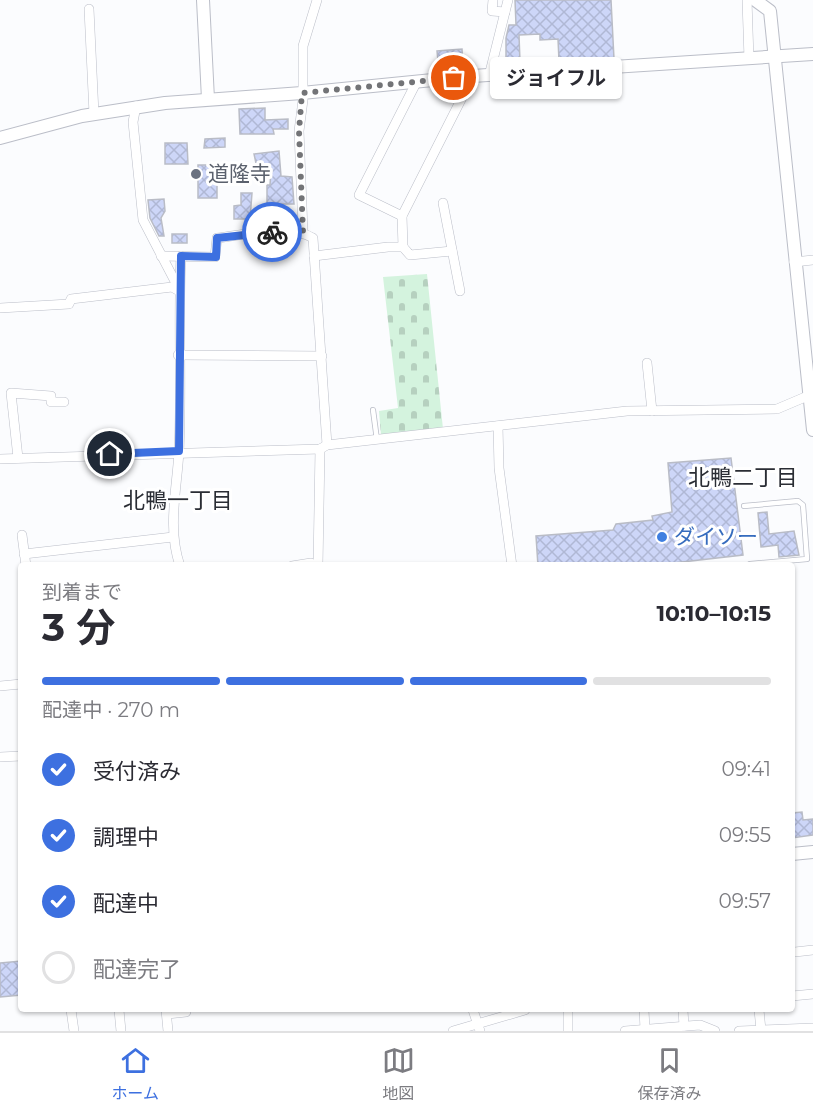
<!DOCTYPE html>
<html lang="ja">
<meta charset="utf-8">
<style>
:root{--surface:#fff;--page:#f7f7f7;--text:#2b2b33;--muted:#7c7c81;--line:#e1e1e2;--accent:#3d70e0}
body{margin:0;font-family:Montserrat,"Noto Sans JP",sans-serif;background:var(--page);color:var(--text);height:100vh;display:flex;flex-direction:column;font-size:22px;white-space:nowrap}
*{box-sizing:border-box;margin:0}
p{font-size:20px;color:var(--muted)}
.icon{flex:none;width:33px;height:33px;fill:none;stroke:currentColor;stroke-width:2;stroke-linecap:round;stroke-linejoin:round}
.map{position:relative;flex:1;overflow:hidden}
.drawer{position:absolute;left:18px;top:562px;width:777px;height:450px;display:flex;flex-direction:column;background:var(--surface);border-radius:6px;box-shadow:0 2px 4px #0004}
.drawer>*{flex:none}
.pin{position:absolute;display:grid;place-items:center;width:51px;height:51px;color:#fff;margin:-26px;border:3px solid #fff;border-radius:50%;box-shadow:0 2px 6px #0007}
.courier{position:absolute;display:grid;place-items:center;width:60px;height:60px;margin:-30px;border:4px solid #3d70e0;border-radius:50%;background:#fff;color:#222;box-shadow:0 2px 8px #0007}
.bubble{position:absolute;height:42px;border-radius:6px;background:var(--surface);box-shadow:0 2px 4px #0004;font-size:20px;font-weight:700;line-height:42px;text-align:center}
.head em{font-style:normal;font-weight:700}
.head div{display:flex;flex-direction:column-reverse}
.head{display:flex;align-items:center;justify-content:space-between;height:102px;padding:0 24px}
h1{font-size:39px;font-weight:700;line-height:45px}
.bar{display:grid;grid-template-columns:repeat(4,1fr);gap:9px 6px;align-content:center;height:72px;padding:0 24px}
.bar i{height:8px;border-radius:4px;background:var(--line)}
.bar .active{background:var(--accent)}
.bar p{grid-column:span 4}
ol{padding:0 24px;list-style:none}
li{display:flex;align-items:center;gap:18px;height:66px}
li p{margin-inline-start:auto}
li .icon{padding:6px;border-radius:50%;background:var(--accent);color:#fff;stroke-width:4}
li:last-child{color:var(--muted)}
li i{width:33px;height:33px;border:3px solid var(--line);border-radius:50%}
.tab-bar{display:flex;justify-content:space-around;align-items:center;height:84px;border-top:2px solid var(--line);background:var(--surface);font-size:16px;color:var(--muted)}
.tab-bar a{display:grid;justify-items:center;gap:3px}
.tab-bar .active{color:var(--accent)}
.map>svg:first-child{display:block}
.cemetery{fill:url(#cemetery-stones)}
.building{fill:url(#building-cross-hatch);stroke:#b9bcc6;stroke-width:1.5}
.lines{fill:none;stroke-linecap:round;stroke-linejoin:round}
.service-casing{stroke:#bbbec8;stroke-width:6}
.minor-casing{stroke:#bbbec8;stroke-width:10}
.tertiary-casing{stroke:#bbbec8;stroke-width:14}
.service{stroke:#fff;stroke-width:4.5}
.minor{stroke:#fff;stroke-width:9}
.tertiary{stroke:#fff;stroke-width:12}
.done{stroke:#737477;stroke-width:6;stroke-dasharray:0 10.8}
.route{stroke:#3d70e0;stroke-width:8}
.worship-dot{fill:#6b7280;stroke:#fff;stroke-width:2}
.shop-dot{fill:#3f7fe0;stroke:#fff;stroke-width:2}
.labels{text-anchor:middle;stroke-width:6;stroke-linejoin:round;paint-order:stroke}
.worship-label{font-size:21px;fill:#5b616d;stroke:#fff;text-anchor:start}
.shop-label{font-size:21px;fill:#366cbe;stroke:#fff;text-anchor:start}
.neighbourhood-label{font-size:22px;fill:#2a2d34;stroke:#fff}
</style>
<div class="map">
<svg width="813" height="1031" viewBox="0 0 813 1031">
<defs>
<pattern id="cemetery-stones" width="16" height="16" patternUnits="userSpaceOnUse" patternTransform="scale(1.5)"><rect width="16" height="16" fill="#d4f3de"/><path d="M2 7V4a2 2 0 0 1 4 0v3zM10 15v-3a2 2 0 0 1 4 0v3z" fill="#b6d0bf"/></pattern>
<pattern id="building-cross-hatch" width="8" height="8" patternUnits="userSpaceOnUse" patternTransform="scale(1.5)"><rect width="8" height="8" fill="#cdd6f8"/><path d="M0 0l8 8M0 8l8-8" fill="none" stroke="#b0b8d5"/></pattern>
</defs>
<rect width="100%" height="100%" fill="#fbfcfe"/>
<polygon class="cemetery" points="427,274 443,429 381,435 379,411 398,408 383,277"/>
<g class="building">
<polygon points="515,0 611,0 614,59 559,61 558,39 540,40 540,34 519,35 520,62 506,62 506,38 509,25 516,25"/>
<polygon points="462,49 463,69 439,71 437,51"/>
<polygon points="265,108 265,120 288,119 288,129 273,129 274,134 240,134 239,109"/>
<polygon points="225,138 225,147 204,148 205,139"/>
<polygon points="165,143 187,143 188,164 165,164"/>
<polygon points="279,151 281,176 292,177 294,204 267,204 267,185 270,185 271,170 257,168 254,154"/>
<polygon points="198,165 211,165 210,177 217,177 217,198 198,198"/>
<polygon points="241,193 252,193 250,219 234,219 234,206 241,205"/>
<polygon points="164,199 165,211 161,218 164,236 159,236 150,218 148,200"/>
<rect x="172" y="234" width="15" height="9"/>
<polygon points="731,458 743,555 647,566 538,566 536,536 613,530 616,524 653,520 652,516 672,512 668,463"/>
<polygon points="767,512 769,534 794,531 799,555 779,557 778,545 761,547 758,513"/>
<polygon points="802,812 803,820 813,819 813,835 792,838 792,813"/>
<polygon points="21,961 21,995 0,997 0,963"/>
</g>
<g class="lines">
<defs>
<g id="service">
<polyline points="373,410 377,440"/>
<polyline points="744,506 798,501 803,505 807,559 750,564"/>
</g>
<g id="minor">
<polyline points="493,0 492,11 505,12"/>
<polyline points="747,0 749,59"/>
<polyline points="89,9 94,114"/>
<polyline points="489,76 508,0"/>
<polyline points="136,106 133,122 143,220 179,289"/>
<polyline points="443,203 460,291"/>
<polyline points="402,216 359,195 417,81"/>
<polyline points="303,232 299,131 303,100 303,46 317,0"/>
<polyline points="403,247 402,216 473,76"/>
<path d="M 161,256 L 215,257 L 217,238 C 243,235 290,224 313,238 L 327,445"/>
<polyline points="314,256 388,247 403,247 410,255 452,251"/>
<polyline points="794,262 813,260"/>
<polyline points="0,308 69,304 71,299 172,287 179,291"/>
<polyline points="178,355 322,356"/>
<polyline points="647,363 652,411"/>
<polyline points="498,426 499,468 512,566"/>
<polyline points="18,458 11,393 51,396 51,402 64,402"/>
<polyline points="0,459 320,449 327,445 627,411 777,409 810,395"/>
<polyline points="22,535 26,566"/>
<polyline points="24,554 173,537"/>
<path d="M 180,566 C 167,528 177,489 179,451 C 182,386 178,321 181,256"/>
<polyline points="292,566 311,563 315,566"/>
<polyline points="318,566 320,449"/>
<polyline points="0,686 21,684"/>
<polyline points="0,757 21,756"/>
<polyline points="795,952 813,950"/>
<polyline points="792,996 813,994"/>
<polyline points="71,1010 74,1031"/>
<polyline points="119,1010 121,1031"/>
<polyline points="166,1010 168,1031"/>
<polyline points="473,1010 480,1031"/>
<polyline points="568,1010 568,1031"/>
<polyline points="644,1010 645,1029"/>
<polyline points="683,1010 684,1026"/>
<polyline points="759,1010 761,1030"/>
<polyline points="167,1014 186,1012"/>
<polyline points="453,1031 525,1010"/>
<polyline points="625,1031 700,1025 715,1031"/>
<polyline points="739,1031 813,1028"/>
</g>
<g id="tertiary">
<polyline points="203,0 208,99"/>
<polyline points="755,0 770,11 813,430"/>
<polyline points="0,138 82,116 165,103 302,93 473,76 813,54"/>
<polyline points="792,854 813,852"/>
</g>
</defs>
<use href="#service" class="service-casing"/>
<use href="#minor" class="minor-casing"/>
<use href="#tertiary" class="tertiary-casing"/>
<use href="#service" class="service"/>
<use href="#minor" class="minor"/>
<use href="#tertiary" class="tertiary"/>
</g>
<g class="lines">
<polyline class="done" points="272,232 303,232 299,131 302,93 454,78"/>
<polyline class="route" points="110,454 179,451 181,256 216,257 217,238 272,232"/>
</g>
<circle class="worship-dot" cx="196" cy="174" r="6"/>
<circle class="shop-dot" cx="662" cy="537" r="6"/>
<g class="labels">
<g class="worship-label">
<text x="208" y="181">道隆寺</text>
</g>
<g class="shop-label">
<text x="674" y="544">ダイソー</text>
</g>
<g class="neighbourhood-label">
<text x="743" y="485">北鴨二丁目</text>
<text x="178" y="508">北鴨一丁目</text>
</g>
</g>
</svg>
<div class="pin" style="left:454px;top:78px;background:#ea580c"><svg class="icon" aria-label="bag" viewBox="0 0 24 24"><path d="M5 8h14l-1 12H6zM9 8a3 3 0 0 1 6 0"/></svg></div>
<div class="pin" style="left:110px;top:454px;background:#1f2937"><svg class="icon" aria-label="home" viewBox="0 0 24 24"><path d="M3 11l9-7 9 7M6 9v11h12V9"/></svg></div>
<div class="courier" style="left:272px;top:232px"><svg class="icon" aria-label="bike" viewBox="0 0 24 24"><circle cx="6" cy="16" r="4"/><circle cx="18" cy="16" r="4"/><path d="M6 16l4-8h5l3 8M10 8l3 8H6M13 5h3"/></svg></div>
<div class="bubble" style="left:490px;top:57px;width:132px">ジョイフル</div>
<section class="drawer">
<div class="head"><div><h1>3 分</h1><p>到着まで</p></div><em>10:10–10:15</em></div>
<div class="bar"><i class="active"></i><i class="active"></i><i class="active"></i><i></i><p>配達中 · 270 m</p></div>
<ol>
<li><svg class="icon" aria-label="check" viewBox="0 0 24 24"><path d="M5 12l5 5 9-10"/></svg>受付済み<p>09:41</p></li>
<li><svg class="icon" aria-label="check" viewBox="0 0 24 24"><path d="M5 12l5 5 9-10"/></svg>調理中<p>09:55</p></li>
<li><svg class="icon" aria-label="check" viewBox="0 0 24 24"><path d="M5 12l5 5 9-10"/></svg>配達中<p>09:57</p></li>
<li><i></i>配達完了</li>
</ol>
</section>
</div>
<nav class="tab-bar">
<a class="active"><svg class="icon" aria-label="home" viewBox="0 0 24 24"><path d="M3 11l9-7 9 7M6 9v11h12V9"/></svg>ホーム</a>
<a><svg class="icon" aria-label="map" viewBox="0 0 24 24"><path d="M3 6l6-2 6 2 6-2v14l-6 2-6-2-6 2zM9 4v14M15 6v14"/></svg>地図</a>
<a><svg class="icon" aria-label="saved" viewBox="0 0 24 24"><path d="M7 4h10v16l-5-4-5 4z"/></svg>保存済み</a>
</nav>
